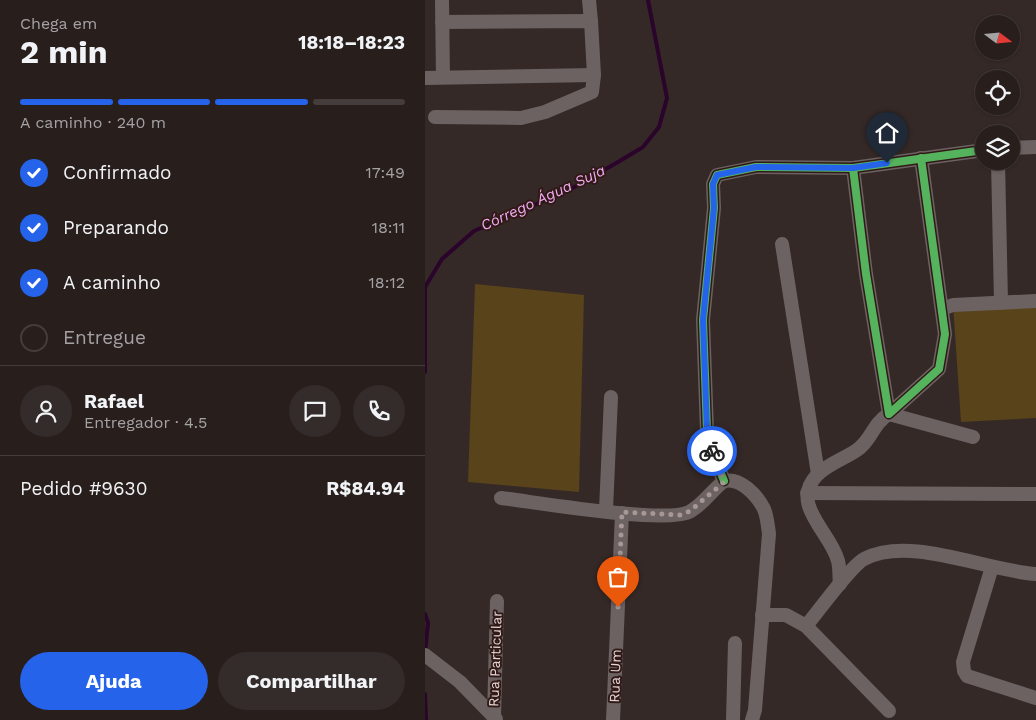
<!DOCTYPE html>
<html lang="pt">
<meta charset="utf-8">
<style>
:root{--surface:#281f1d;--page:#342c2a;--text:#f1f3f6;--muted:#a5a2a4;--line:#443d3b;--accent:#2563eb}
body{margin:0;font-family:"Work Sans",sans-serif;background:var(--page);color:var(--text);height:100vh;display:flex;flex-direction:column;font-size:19px;white-space:nowrap}
*{box-sizing:border-box;margin:0}
p{font-size:16px;color:var(--muted)}
.icon{flex:none;width:28px;height:28px;fill:none;stroke:currentColor;stroke-width:2;stroke-linecap:round;stroke-linejoin:round}
.map{position:relative;flex:1;overflow:hidden}
.panel{display:flex;flex-direction:column;background:var(--surface);width:425px}
.panel>*{flex:none}
.needle{width:32px;rotate:106deg}
.tools{position:absolute;left:550px;top:15px;display:grid;gap:10px}
.tools a{display:grid;place-items:center;width:45px;height:45px;border-radius:50%;background:var(--surface);box-shadow:0 1px 4px #0004,0 0 0 1px var(--line);font-size:25px}
.pin{position:absolute;display:grid;place-items:center;width:42px;height:42px;color:#fff;margin:-51px -21px;border-radius:50% 50% 50% 0;rotate:-45deg;box-shadow:0 0 5px #0007}
.pin .icon{rotate:45deg}
.courier{position:absolute;display:grid;place-items:center;width:50px;height:50px;margin:-25px;border:4px solid #2563eb;border-radius:50%;background:#fff;color:#222;box-shadow:0 1px 6px #0007}
.headline em{font-style:normal;font-weight:700}
.headline div{display:flex;flex-direction:column-reverse}
.headline{display:flex;align-items:center;justify-content:space-between;height:85px;padding:0 20px}
h1{font-size:32px;font-weight:700;line-height:38px}
.bar{display:grid;grid-template-columns:repeat(4,1fr);gap:8px 5px;align-content:center;height:60px;padding:0 20px}
.bar i{height:6px;border-radius:4px;background:var(--line)}
.bar .on{background:var(--accent)}
.bar p{grid-column:span 4}
.line{display:flex;align-items:center;gap:12px;padding:0 20px;border-top:1px solid var(--line)}
.line div{flex:1}
.round{display:grid;place-items:center;flex:none;width:52px;height:52px;border-radius:26px;background:var(--page)}
ol{padding:0 20px;list-style:none}
li{display:flex;align-items:center;gap:15px;height:55px}
li p{margin-inline-start:auto}
li .icon{padding:5px;border-radius:50%;background:var(--accent);color:#fff;stroke-width:4}
li:last-child{color:var(--muted)}
li i{width:28px;height:28px;border:2px solid var(--line);border-radius:50%}
.cta{display:flex;gap:10px;margin-top:auto;padding:10px 20px}
.cta a{flex:1;height:58px;border-radius:30px;background:var(--accent);color:#fff;font-size:20px;font-weight:700;line-height:58px;text-align:center}
.cta a+a{background:var(--page);color:var(--text)}
main{display:flex;flex:1;min-height:0}
.map>svg:first-child{display:block}
.grass{fill:#58431a}
.lines{fill:none;stroke-linecap:round;stroke-linejoin:round}
.stream{stroke:#2a042a;stroke-width:4}
.street{stroke:#6c6261;stroke-width:14}
.cycleway-casing{stroke:#301a18;stroke-width:11}
.cycleway{stroke:#56b35d;stroke-width:8}
.done{stroke:#a79896;stroke-width:5;stroke-dasharray:0 9}
.route{stroke:#2563eb;stroke-width:6}
.labels{text-anchor:middle;stroke-width:4;stroke-linejoin:round;paint-order:stroke}
.street-label{font-size:14px;fill:#e4d4d2;stroke:#301a18}
.water-label{font-size:15px;font-style:italic;fill:#f3abf2;stroke:#301a18}
</style>
<main>
<section class="panel">
<div class="headline"><div><h1>2 min</h1><p>Chega em</p></div><em>18:18–18:23</em></div>
<div class="bar"><i class="on"></i><i class="on"></i><i class="on"></i><i></i><p>A caminho · 240 m</p></div>
<ol>
<li><svg class="icon" aria-label="check" viewBox="0 0 24 24"><path d="M5 12l5 5 9-10"/></svg>Confirmado<p>17:49</p></li>
<li><svg class="icon" aria-label="check" viewBox="0 0 24 24"><path d="M5 12l5 5 9-10"/></svg>Preparando<p>18:11</p></li>
<li><svg class="icon" aria-label="check" viewBox="0 0 24 24"><path d="M5 12l5 5 9-10"/></svg>A caminho<p>18:12</p></li>
<li><i></i>Entregue</li>
</ol>
<div class="line" style="height:90px"><a class="round"><svg class="icon" aria-label="person" viewBox="0 0 24 24"><circle cx="12" cy="8" r="4"/><path d="M4 21q1-7 8-7t8 7"/></svg></a><div><b>Rafael</b><p>Entregador · 4.5</p></div><a class="round"><svg class="icon" aria-label="chat" viewBox="0 0 24 24"><path d="M4 5h16v11H9l-5 4z"/></svg></a><a class="round"><svg class="icon" aria-label="phone" viewBox="0 0 24 24"><path d="M5 4h4l2 5-3 2q2 4 5 5l2-3 5 2v4C11 20 4 13 5 4z"/></svg></a></div>
<div class="line" style="height:65px"><div>Pedido #9630</div><b>R$84.94</b></div>
<div class="cta"><a>Ajuda</a><a>Compartilhar</a></div>
</section>
<div class="map">
<svg width="611" height="720" viewBox="0 0 611 720">
<rect width="100%" height="100%" fill="#352927"/>
<g class="grass">
<polygon points="50,284 159,295 154,492 43,482"/>
<polygon points="611,301 611,418 536,422 528,305"/>
</g>
<g class="lines">
<g class="stream">
<polyline points="0,372 0,287 17,259 49,231 144,190 193,162 218,147 234,127 242,98 223,0"/>
<polyline points="0,614 3,623 0,652"/>
<polyline points="0,694 1,720"/>
</g>
<g class="street">
<polyline points="17,0 18,77"/>
<polyline points="164,0 166,21"/>
<polyline points="0,78 169,75"/>
<polyline points="10,117 96,118 120,112 167,92 169,75 166,21 17,22"/>
<polyline points="586,148 611,147"/>
<polyline points="573,161 576,302"/>
<polyline points="428,168 441,274 464,414 514,369 520,334 496,158"/>
<polyline points="357,244 393,474"/>
<polyline points="517,309 528,305 611,301"/>
<polyline points="299,481 284,444 282,431 278,320 289,208 288,184 292,175 331,167 428,168 559,150"/>
<polyline points="382,493 611,494"/>
<path d="M 76,498 C 110,502 239,524 264,512 C 278,505 287,490 299,481 C 315,477 332,495 339,509 C 342,516 343,526 344,534 L 330,710 L 327,720"/>
<polyline points="181,510 186,397"/>
<polyline points="567,567 538,662 539,671 542,676 611,698"/>
<path d="M 415,584 C 414,577 415,568 413,561 C 406,532 364,505 392,475 C 404,463 419,459 432,450 C 447,440 447,424 464,414 L 548,437"/>
<polyline points="337,615 361,615 381,626 464,711"/>
<path d="M 381,626 C 393,612 425,567 439,559 C 485,535 561,571 611,574"/>
<polyline points="0,655 35,682 71,719"/>
<polyline points="69,717 72,601"/>
<polyline points="188,720 197,513"/>
<polyline points="308,720 310,643"/>
</g>
<defs>
<g id="cycleway">
<polyline points="428,168 441,274 464,414 514,369 520,334 496,158"/>
<polyline points="299,481 284,444 282,431 278,320 289,208 288,184 292,175 331,167 428,168 559,150"/>
</g>
</defs>
<use href="#cycleway" class="cycleway-casing"/>
<use href="#cycleway" class="cycleway"/>
</g>
<g class="lines">
<polyline class="done" points="193,607 197,512 255,515 265,511 299,482 287,451"/>
<polyline class="route" points="287,451 282,431 278,320 289,208 288,184 292,175 331,167 428,168 462,163"/>
</g>
<g class="labels">
<g class="street-label">
<text transform="translate(70 659) rotate(-88)" y="5">Rua Particular</text>
<text transform="translate(190 676) rotate(-88)" y="5">Rua Um</text>
</g>
<g class="water-label">
<text transform="translate(118 198) rotate(-25)" y="5">Córrego Água Suja</text>
</g>
</g>
</svg>
<div class="tools">
<a><svg class="needle" viewBox="-14 -14 28 28"><path d="M0-13l5 13h-10z" fill="#e53935"/><path d="M0 13l5-13h-10z" fill="#a5a2a4"/></svg></a>
<a><svg class="icon" aria-label="locate" viewBox="0 0 24 24"><circle cx="12" cy="12" r="6"/><path d="M12 2v4M12 18v4M2 12h4M18 12h4"/></svg></a>
<a><svg class="icon" aria-label="layers" viewBox="0 0 24 24"><path d="M12 4l9 5-9 5-9-5zM3 14l9 5 9-5"/></svg></a>
</div>
<div class="pin" style="left:193px;top:607px;background:#ea580c"><svg class="icon" aria-label="bag" viewBox="0 0 24 24"><path d="M5 8h14l-1 12H6zM9 8a3 3 0 0 1 6 0"/></svg></div>
<div class="pin" style="left:462px;top:163px;background:#1f2937"><svg class="icon" aria-label="home" viewBox="0 0 24 24"><path d="M3 11l9-7 9 7M6 9v11h12V9"/></svg></div>
<div class="courier" style="left:287px;top:451px"><svg class="icon" aria-label="bike" viewBox="0 0 24 24"><circle cx="6" cy="16" r="4"/><circle cx="18" cy="16" r="4"/><path d="M6 16l4-8h5l3 8M10 8l3 8H6M13 5h3"/></svg></div>
</div>
</main>
